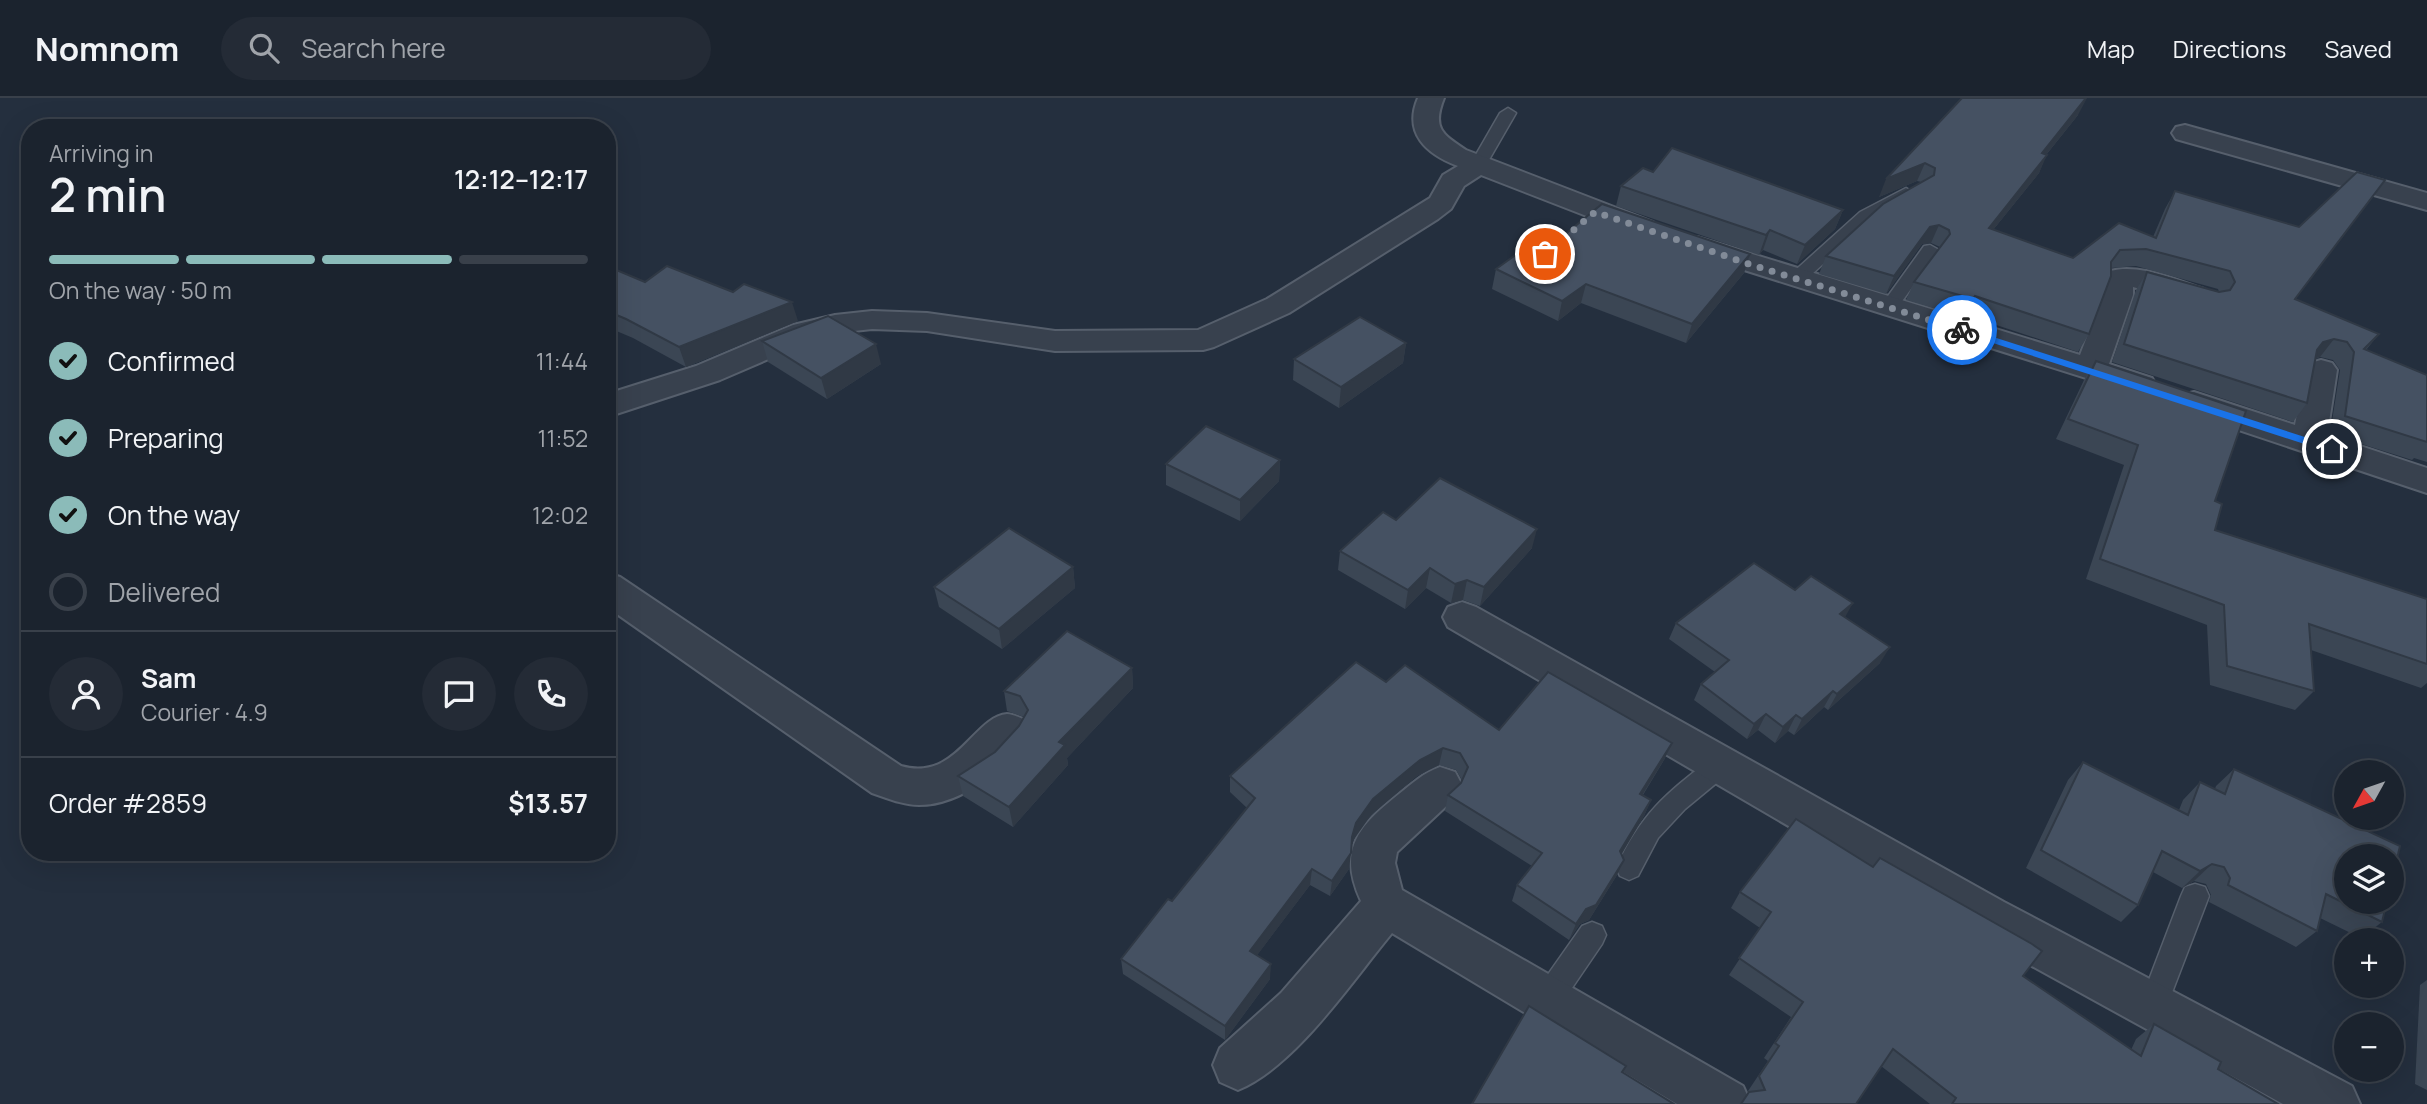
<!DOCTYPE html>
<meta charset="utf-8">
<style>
:root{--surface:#1b232e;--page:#242b36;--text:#f1f3f6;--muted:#a0a4aa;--line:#39404a;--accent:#8bbbb9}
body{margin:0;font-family:Manrope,sans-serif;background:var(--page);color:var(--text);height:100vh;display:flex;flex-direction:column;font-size:26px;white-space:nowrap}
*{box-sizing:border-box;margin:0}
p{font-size:23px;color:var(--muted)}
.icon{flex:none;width:38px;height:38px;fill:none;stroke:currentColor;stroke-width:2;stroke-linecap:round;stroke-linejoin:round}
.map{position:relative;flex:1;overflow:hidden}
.side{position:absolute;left:21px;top:21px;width:595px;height:742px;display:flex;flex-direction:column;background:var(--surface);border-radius:28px;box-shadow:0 7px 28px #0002,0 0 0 2px var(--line)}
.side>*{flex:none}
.needle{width:46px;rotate:230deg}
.controls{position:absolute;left:2334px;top:662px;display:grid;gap:14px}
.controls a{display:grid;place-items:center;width:70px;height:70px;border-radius:50%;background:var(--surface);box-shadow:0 7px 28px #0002,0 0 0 2px var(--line);font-size:35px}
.pin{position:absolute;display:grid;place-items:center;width:60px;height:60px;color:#fff;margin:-30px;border:4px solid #fff;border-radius:50%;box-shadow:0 2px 7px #0007}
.courier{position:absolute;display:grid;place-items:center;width:70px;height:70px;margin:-35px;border:5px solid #1a73e8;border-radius:50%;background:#fff;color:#222;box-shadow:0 2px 9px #0007}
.overview em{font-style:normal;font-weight:600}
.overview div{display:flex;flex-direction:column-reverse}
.overview{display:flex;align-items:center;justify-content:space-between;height:119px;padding:0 28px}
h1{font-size:46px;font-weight:600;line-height:52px}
.bar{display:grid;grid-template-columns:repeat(4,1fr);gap:10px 7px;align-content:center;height:84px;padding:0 28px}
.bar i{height:9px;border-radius:5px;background:var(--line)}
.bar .on{background:var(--accent)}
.bar p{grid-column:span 4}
.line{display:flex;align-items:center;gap:18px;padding:0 28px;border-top:2px solid var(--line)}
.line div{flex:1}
.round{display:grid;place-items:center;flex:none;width:74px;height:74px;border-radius:37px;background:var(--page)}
ol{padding:0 28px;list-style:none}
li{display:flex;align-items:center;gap:21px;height:77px}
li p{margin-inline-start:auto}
li .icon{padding:7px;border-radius:50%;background:var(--accent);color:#111;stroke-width:4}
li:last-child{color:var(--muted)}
li i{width:38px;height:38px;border:4px solid var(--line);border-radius:50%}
header{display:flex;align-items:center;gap:42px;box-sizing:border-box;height:98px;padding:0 35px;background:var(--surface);border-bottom:2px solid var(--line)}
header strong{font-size:33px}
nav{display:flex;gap:38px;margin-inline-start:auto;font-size:24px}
.search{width:490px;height:63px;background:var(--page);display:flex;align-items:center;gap:18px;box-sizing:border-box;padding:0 24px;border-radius:38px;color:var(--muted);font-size:26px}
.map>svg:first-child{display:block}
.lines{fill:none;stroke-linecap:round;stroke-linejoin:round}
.lane-casing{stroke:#565f6c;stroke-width:3}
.street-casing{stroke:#565f6c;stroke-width:4}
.lane{fill:#38414e;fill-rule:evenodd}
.street{fill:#38414e;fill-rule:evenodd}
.wall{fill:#3b4654}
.shaded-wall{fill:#303945}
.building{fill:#455162;stroke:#303945;stroke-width:2}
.route{fill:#1a73e8}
.done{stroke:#828b98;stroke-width:7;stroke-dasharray:0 12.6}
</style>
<header>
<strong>Nomnom</strong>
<div class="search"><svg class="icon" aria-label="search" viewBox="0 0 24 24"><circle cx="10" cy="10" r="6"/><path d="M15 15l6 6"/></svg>Search here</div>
<nav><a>Map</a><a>Directions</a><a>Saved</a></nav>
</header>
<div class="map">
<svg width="2427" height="1006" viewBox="0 0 2427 1006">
<rect width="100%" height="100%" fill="#242f3e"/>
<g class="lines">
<defs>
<g id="lane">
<polygon points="1508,10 1516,15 1486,67 1478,72 1472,70 1470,67 1500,15"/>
<polygon points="1906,90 1914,95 1912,98 1872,122 1802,185 1790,185 1787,181 1790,177 1860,114"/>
<polygon points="1930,147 1939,152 1895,213 1883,213 1880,209 1883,205 1924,148"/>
<path d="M 1722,656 L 1731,659 L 1735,666 L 1731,673 L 1685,711 L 1658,740 L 1638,778 L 1629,782 L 1620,778 L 1616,770 C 1642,714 1666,696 1713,659 Z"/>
<polygon points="2195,786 2205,789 2209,798 2163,918 2153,922 2143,918 2139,908 2181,798 2185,789"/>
<polygon points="1592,824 1602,828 1606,837 1602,846 1557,912 1547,916 1537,912 1533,902 1537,892 1582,828"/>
</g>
<g id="street">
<path d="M 1418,0 L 1444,0 C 1432,30 1442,36 1466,52 L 1653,124 L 1657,130 L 1653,136 L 1643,139 L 1633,136 L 1481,77 L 1464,88 L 1451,111 L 1438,121 L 1289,215 L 1214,249 L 1203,252 L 1055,253 L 927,233 L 872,231 L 836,235 L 815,241 L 720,282 L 607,319 L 607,296 L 696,268 L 793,227 L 835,217 L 872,213 L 927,215 L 1055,233 L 1198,232 L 1267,201 L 1430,100 L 1443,77 L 1458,68 C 1426,56 1403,35 1418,0 Z"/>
<polygon points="2185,27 2427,95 2427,112 2176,41 2172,35 2176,29"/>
<path d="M 1697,139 L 2080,257 L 2103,197 L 2103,183 L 2110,173 C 2140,165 2175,182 2204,191 L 2208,197 L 2204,203 L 2193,206 L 2133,189 L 2133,197 L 2109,266 L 2152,280 L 2156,287 L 2152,294 L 2140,297 L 1687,154 L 1682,148 L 1687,142 Z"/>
<polygon points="2321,262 2332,265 2337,272 2327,337 2427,370 2427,395 2182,313 2177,305 2182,297 2194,294 2295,327 2305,272 2310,265"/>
<path d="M 607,475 L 620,479 L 901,668 C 957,684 973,619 1007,616 C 1012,616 1018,619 1023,621 L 1029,633 C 1010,669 962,707 919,707 C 903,707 887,700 872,695 L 607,509 Z"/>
<polygon points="1462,504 1476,509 2004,804 2352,988 2360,1006 2283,1006 1970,834 1448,529 1443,519 1448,509"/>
<path d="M 1440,669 L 1455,674 L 1462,687 L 1455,700 L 1397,754 L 1395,765 L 1402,792 L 1743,988 L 1751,1006 L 1677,1006 L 1392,835 C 1352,883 1296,968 1238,992 L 1220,984 L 1213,967 L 1220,950 L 1281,895 L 1361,803 C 1337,751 1359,728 1399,696 C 1413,685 1423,675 1440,669 Z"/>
</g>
</defs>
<use href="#lane" class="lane-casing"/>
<use href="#street" class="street-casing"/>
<use href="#lane" class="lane"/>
<use href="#street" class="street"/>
</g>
<g class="wall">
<polygon points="1962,0 2078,17 2046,57 2039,75 1993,132 2073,160 2153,139 2165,111 2175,93 2295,201 2379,236 2366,252 2427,277 2427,364 2414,360 2412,362 2330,336 2340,272 2333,262 2320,259 2315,261 2307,305 2293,324 2112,264 2136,192 2147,174 2219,194 2218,191 2136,168 2111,170 2089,236 2078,254 1966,217 1963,219 1906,202 1914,184 1940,149 1931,145 1922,146 1886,196 1819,176 1826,158 1921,84 1917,83 1879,99"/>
<polygon points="1653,74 1843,112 1835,131 1797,166 1763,152 1759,157 1616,108 1621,88"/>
<polygon points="1750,156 1744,175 1686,245 1581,205 1558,223 1492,191 1496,171 1526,157"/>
<polygon points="607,168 645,184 798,223 686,269 633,240 607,229"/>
<polygon points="762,243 881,266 827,301 768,264"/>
<polygon points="1406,245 1403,265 1339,310 1293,282 1294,261"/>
<polygon points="2096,263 2215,403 2215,432 2427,501 2427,585 2421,590 2311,552 2314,593 2295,612 2210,587 2207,527 2086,481 2124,367 2056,341 2084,282"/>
<polygon points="1280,362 1279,383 1240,423 1166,387 1166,366"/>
<polygon points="1396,422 1532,450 1480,508 1463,502 1451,505 1426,490 1405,511 1338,472 1340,453"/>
<polygon points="1073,469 1075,490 1002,551 939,509 934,489"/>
<polygon points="1795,492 1845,519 1880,565 1828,612 1824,609 1794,637 1788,633 1775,645 1758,632 1747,641 1694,602 1701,586 1715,574 1669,541 1676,525"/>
<polygon points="1132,570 1133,590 1067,660 1068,667 1013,729 963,698 958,678 995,654 1019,628 1024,619 1007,613 1004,593"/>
<polygon points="1386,584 1499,632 1672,645 1664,662 1643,697 1651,702 1644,718 1621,756 1617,777 1589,822 1580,826 1569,842 1512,803 1517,787 1532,768 1445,713 1448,697 1461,685 1462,682 1456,672 1439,667 1417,678 1371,717 1354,741 1351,748 1349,771 1330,798 1310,787 1257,857 1270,881 1225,942 1123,876 1121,861 1172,803 1247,710 1230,694 1230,678"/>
<polygon points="2083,664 2179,712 2183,702 2200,684 2215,691 2216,688 2234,671 2382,824 2361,840 2320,820 2317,833 2296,849 2209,804 2211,797 2206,786 2194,783 2182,790 2153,774 2138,807 2121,824 2026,770 2068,682"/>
<polygon points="1740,794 2023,878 2131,952 2136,941 2154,926 2218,971 2278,1006 1930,1006 1881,968 1740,1006 1749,994 1748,993 1768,963 1764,960 1791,919 1729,877 1760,830 1731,810"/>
<polygon points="2427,882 2427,992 2415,986 2420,887"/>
</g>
<g class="shaded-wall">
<polygon points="2087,0 2078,17 2033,73 2042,55"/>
<polygon points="2047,57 2039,75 1980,148 1989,130"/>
<polygon points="1925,65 1917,83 1879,99 1886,81"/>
<polygon points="1843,112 1835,131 1797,166 1805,147"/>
<polygon points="1939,127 1931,145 1922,146 1886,196 1894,178 1930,129"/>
<polygon points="1770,132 1763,152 1759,157 1766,137"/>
<polygon points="1750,156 1744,175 1686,245 1692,226"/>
<polygon points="1586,186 1581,205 1558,223 1562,203"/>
<polygon points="792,204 798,223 686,269 679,249"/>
<polygon points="2334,241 2320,259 2309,262 2323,244"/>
<polygon points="1406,245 1403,265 1339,310 1341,289"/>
<polygon points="876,246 881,266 827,301 821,280"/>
<polygon points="1280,362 1279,383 1240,423 1240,402"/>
<polygon points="1537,431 1532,450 1480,508 1484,489"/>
<polygon points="1073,469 1075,490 1002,551 999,531"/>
<polygon points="1430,470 1426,490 1405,511 1408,492"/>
<polygon points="1467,482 1463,502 1451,505 1455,486"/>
<polygon points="1853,505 1844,521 1840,516"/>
<polygon points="1890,549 1880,565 1828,612 1837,596"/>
<polygon points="1132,570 1133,590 1067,660 1068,667 1013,729 1009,709 1059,644"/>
<polygon points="1833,593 1824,609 1794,637 1802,621"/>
<polygon points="1766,616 1758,632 1747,641 1754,626"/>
<polygon points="1796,617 1788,633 1775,645 1783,629"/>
<polygon points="1672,645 1664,662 1633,712 1640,696"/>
<polygon points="1443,650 1439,667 1417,678 1371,717 1354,741 1349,755 1352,739 1356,725 1373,701 1420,662"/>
<polygon points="1651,702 1644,718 1614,769 1620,753"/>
<polygon points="1351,755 1349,771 1330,798 1332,783"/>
<polygon points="1624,762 1617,777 1589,822 1580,826 1569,842 1576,826"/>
<polygon points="2212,766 2194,783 2182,790 2200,773"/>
<polygon points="1312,771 1310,787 1249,868 1250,853"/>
<polygon points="1271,866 1270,881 1225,942 1225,928"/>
</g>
<g class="building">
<polygon points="1962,0 2086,0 2042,55 2047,57 1989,130 2073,160 2119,125 2156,140 2175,93 2299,129 2357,74 2385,82 2295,201 2379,236 2364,251 2427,277 2427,344 2345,318 2354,254 2347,244 2334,241 2323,244 2317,252 2307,305 2124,246 2147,174 2219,194 2230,192 2235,184 2230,173 2146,151 2120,152 2111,164 2111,178 2089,236 1975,198 1973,201 1914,184 1950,136 1949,132 1939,127 1930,129 1894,178 1826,158 1883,106 1934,77 1935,70 1925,65 1886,81"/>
<polygon points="1672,50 1843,112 1805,147 1770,132 1766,137 1621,88 1643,70 1653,74"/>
<polygon points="1602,106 1750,156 1692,226 1586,186 1562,203 1496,171 1521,153 1526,157 1540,157"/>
<polygon points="607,168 645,184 667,168 733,194 744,186 792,204 679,249 626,221 607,213"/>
<polygon points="828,218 876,246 821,280 762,243"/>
<polygon points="1360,219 1406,245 1341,289 1294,261"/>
<polygon points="2096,263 2246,313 2215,403 2222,406 2215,432 2427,501 2427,566 2309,526 2314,593 2227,568 2224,507 2100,461 2138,347 2068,321"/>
<polygon points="1206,328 1280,362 1240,402 1166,366"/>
<polygon points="1440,380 1537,431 1484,489 1467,482 1455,486 1430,470 1408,492 1340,453 1383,414 1396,422"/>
<polygon points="1009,430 1073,469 999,531 934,489"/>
<polygon points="1754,465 1795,492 1811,478 1853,505 1840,516 1890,549 1837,596 1833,593 1802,621 1796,617 1783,629 1766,616 1754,626 1701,586 1729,562 1676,525"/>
<polygon points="1067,533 1132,570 1059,644 1065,647 1009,709 958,678 995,654 1019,628 1028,612 1020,598 1004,593"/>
<polygon points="1356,564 1386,584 1405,567 1499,632 1548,574 1672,645 1640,696 1651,702 1620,753 1624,762 1596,807 1586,811 1576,826 1517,787 1542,755 1448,697 1461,685 1468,669 1460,655 1443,650 1420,662 1373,701 1356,725 1352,739 1351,755 1332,783 1312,771 1250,853 1271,866 1225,928 1121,861 1168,801 1172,803 1255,700 1230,678"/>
<polygon points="2083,664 2188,717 2200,684 2225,696 2234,671 2400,748 2392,782 2392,758 2347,758 2347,803 2387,803 2382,824 2326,796 2317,833 2228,787 2230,780 2224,769 2212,766 2200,773 2162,753 2138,807 2041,752"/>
<polygon points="1796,721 1873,769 1880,760 2032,846 2042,853 2023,878 2141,958 2154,926 2221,964 2218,971 2278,1006 1952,1006 1956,1000 1893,951 1856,1006 1741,1006 1749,994 1765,992 1759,978 1779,948 1775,945 1803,904 1739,860 1771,814 1740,794"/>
<polygon points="1529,908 1626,968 1622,974 1674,1006 1472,1006"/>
</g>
<polygon class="route" points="1962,229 2336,349 2338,351 2329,354 1959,234 1958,232"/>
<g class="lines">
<polyline class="done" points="1545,156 1595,114 1752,167 1962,232"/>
</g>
</svg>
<div class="controls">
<a><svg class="needle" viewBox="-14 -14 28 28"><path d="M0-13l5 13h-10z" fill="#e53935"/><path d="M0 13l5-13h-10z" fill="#a0a4aa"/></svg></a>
<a><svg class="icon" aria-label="layers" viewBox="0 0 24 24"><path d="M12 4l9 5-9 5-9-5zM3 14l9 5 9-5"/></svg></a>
<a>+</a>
<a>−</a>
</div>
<div class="pin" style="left:1545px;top:156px;background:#ea580c"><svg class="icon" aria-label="bag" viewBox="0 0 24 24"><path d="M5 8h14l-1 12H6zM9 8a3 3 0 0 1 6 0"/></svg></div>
<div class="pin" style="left:2332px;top:351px;background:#1f2937"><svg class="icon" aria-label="home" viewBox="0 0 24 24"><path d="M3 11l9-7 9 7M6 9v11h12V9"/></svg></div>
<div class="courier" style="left:1962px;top:232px"><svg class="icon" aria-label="bike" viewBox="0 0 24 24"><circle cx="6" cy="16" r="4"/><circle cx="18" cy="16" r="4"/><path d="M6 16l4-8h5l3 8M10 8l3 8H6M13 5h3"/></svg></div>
<section class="side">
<div class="overview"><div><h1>2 min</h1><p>Arriving in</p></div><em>12:12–12:17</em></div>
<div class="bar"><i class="on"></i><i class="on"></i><i class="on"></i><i></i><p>On the way · 50 m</p></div>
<ol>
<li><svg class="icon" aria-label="check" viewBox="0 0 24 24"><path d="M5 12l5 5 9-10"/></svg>Confirmed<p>11:44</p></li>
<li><svg class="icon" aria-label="check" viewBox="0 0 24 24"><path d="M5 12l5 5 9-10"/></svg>Preparing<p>11:52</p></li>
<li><svg class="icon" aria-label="check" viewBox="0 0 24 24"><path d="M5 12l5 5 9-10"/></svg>On the way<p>12:02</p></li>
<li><i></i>Delivered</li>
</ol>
<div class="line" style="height:126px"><a class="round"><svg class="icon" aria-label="person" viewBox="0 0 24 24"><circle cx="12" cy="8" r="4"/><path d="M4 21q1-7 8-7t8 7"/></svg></a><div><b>Sam</b><p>Courier · 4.9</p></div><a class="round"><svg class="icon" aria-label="chat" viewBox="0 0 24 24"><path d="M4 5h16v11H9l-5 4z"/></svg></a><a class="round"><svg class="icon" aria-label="phone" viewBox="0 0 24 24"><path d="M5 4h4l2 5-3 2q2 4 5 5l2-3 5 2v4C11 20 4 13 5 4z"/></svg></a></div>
<div class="line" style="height:91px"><div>Order #2859</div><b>$13.57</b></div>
</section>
</div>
